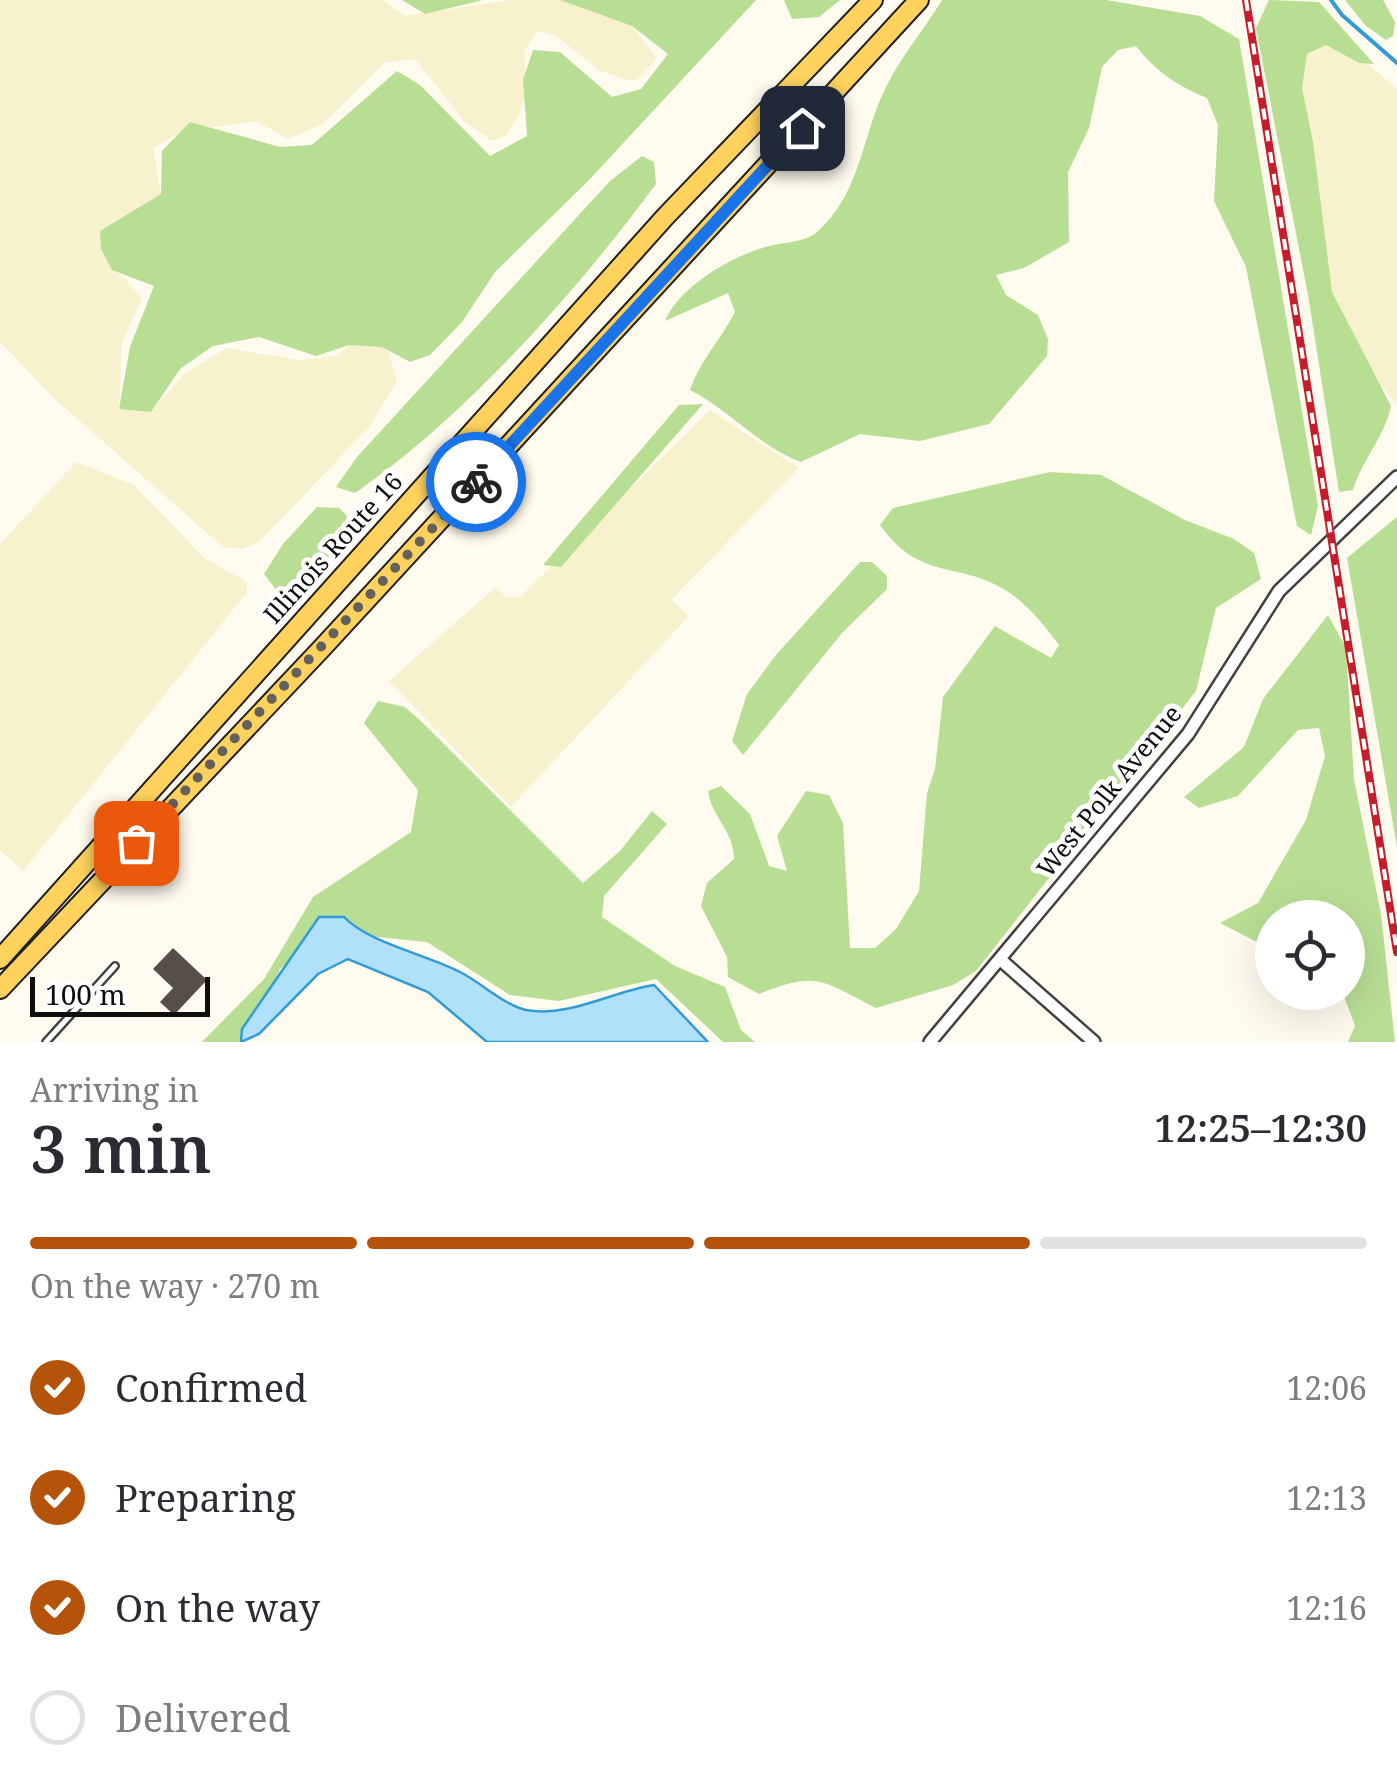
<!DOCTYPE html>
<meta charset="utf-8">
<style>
:root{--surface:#fff;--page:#f7f7f7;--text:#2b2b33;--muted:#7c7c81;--line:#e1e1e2;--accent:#b45309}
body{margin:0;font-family:"Noto Serif",serif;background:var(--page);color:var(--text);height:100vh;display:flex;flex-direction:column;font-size:38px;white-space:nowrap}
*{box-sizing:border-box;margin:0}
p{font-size:32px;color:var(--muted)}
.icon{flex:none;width:55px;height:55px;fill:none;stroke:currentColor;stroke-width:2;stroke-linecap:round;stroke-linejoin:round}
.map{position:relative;height:1042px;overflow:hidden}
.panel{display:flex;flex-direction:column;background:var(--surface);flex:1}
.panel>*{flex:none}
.tools{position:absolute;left:1255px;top:900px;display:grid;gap:20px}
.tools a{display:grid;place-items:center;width:110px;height:110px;border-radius:50%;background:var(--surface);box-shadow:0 10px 40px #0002;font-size:50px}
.scale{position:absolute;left:30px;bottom:25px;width:180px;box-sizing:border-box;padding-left:10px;border:5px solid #0e0e0e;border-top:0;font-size:28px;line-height:35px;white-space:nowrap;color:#0e0e0e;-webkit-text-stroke:8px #fff;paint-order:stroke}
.pin{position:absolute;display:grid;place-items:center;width:85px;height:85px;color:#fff;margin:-42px;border-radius:20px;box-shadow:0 5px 15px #0006}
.courier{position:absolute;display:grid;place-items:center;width:100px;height:100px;margin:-50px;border:8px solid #1a73e8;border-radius:50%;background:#fff;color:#222;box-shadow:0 2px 12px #0007}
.overview em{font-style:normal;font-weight:600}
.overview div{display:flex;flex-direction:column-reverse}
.overview{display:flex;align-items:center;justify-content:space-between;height:170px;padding:0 30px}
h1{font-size:65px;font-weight:600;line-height:75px}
.bar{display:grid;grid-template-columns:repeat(4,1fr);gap:15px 10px;align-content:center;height:120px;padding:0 30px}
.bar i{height:12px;border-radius:8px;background:var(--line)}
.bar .current{background:var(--accent)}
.bar p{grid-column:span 4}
ol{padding:0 30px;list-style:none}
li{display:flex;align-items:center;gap:30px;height:110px}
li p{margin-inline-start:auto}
li .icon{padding:10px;border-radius:50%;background:var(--accent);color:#fff;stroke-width:4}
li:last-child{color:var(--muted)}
li i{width:55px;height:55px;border:5px solid var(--line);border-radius:50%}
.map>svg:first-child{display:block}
.farmland{fill:#f7f2cd}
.forest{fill:#b8de94}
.water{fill:#b0e1fa;stroke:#329ad5;stroke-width:2.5}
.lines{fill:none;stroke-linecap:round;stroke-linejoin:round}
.stream{stroke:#329ad5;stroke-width:4}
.building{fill:#574e49}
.lane-casing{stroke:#414141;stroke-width:10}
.street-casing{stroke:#414141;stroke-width:16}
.primary-casing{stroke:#1f1f1f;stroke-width:22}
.lane{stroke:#fff;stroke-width:5}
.street{stroke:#fff;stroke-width:11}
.primary{stroke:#ffd25e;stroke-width:18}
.rail-casing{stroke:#c61d2c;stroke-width:8}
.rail{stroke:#fff;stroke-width:4;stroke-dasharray:11;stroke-linecap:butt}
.done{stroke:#62615c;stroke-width:10;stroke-dasharray:0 18}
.route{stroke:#1a73e8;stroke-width:12}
.labels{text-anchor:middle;stroke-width:10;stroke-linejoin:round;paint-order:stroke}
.street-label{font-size:25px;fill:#0e0e0e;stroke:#fff}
</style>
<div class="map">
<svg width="1397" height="1042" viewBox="0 0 1397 1042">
<rect width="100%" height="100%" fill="#fffbee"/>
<g class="farmland">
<polygon points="0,0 383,0 405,16 509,0 560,0 632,26 657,58 636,81 620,78 599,70 556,36 538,31 525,49 526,94 518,116 505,136 492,141 465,122 415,59 384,63 323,124 288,139 256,121 181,132 153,148 161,194 106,259 142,298 122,342 119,409 151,412 185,373 227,348 298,360 337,356 349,345 385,340 397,381 369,427 259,542 243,549 223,547 57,401 0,342"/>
<polygon points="1321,24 1397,89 1397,405 1372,373 1355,383 1326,287 1292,60"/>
<polygon points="710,410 799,468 671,600 689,616 511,807 389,681 496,587 507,598 521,596"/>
<polygon points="76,462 134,485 204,558 247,582 247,592 23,871 0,850 0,544"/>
</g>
<g class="forest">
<polygon points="402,0 483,0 425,14"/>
<polygon points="560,0 756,0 589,180 495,272 462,322 430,355 410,362 382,347 349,345 316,356 259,337 213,346 180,369 151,412 119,409 130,347 154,286 112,270 101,249 100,231 161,194 162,151 190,122 280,147 312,145 397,71 420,85 490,156 527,136 523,80 533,50 560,52 612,97 641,89 668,54 632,26"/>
<polygon points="784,0 840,0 819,17 792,19"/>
<path d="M 942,0 L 1106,0 L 1200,16 L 1239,39 L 1318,506 L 1311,535 L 1297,526 L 1246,267 L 1214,201 L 1218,125 L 1207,98 C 1178,86 1155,71 1136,46 L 1118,50 L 1102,67 L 1089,128 L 1068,172 L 1069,242 L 1024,268 L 996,275 L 1006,295 L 1038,315 L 1048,339 L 1047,356 L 989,424 L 920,441 L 860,434 L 801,462 C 758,446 730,410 690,390 C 700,361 721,339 735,312 L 728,293 L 665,321 C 678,288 731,256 766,247 C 781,242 805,243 817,232 C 863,191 861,134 888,83 C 903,54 925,28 942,0 Z"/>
<path d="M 1269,0 L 1319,2 L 1374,64 L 1359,63 L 1326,45 L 1307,54 L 1302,88 L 1313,142 L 1332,292 L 1391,406 C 1385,436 1362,460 1353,490 L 1339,492 L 1308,295 L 1256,28 Z"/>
<polygon points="1345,0 1383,0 1395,22 1393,36 1386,40 1366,26"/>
<path d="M 642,156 L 654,162 L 656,184 C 578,290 464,418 355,493 L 336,487 L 357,457 L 610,181 Z"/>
<polygon points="703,404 561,567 543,565 679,405"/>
<path d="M 1050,472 L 1101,475 L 1185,520 L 1234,539 L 1254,553 L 1261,579 L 1216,608 L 1196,691 L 976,971 L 953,985 L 876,1008 C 822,981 818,970 759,994 L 728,977 L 727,957 L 701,906 L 707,883 L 734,859 C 734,831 712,818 708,791 L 721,786 L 750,814 L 769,866 L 787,871 L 777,836 L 806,791 L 829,795 L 843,823 L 850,948 L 875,948 L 896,929 L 919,891 L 927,793 L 935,769 L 943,697 L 995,626 L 1051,658 L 1059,645 C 1046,627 1029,606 1010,593 C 960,559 922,584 880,525 L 893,508 Z"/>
<path d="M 317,507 L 339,508 L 347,516 C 343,553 311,576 280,595 L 264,574 L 283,544 Z"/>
<polygon points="1397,517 1397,847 1347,558"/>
<polygon points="860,562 872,562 887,576 887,589 842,633 743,755 732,741 747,694 776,655"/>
<polygon points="1328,615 1346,648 1354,779 1381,914 1395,1042 1348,1042 1355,1026 1344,996 1348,992 1348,918 1272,918 1272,938 1255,941 1220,923 1258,903 1306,820 1325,756 1319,728 1298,730 1238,796 1199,808 1184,797 1244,747 1263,699"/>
<polygon points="378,701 405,707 424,724 583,883 620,851 652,811 667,824 604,896 602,917 675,966 725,987 741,1030 755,1042 723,1042 656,979 559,1001 510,995 427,942 368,936 344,917 280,969 264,1003 242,1029 241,1042 202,1042 264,979 313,897 411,832 418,790 364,723"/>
</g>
<path class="water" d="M 319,917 L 344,917 C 369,943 425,954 460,972 C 482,983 502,1004 526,1010 C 569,1018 613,991 654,985 L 708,1042 L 487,1042 L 428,992 L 348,959 L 318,974 L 259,1034 L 241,1042 L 242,1029 Z"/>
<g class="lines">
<polyline class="stream" points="1331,0 1342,15 1397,63"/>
</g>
<polygon class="building" points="173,948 207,980 174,1015 160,1002 173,988 153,969"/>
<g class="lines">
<defs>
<polyline id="lane" points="46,1042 115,966"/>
<g id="street">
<polyline points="1002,961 1094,1042"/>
<polyline points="930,1042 1188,734 1279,591 1397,477"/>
</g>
<g id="primary">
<polyline points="0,959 665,217 873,0"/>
<polyline points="0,989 323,647 919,0"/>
</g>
</defs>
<use href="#lane" class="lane-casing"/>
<use href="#street" class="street-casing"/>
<use href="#primary" class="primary-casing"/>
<use href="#lane" class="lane"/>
<use href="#street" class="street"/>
<use href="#primary" class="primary"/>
<defs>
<polyline id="rail" points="1246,0 1397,952"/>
</defs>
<use href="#rail" class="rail-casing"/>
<use href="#rail" class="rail"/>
</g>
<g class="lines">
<polyline class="done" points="136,843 476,482"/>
<polyline class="route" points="476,482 802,128"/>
</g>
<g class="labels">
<g class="street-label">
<text transform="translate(333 548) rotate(-48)" y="9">Illinois Route 16</text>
<text transform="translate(1109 791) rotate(-51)" y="9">West Polk Avenue</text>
</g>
</g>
</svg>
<div class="tools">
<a><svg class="icon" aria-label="locate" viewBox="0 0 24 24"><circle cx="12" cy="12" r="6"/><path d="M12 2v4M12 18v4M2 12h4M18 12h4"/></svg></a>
</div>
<div class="scale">100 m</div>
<div class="pin" style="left:136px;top:843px;background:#ea580c"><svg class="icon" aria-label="bag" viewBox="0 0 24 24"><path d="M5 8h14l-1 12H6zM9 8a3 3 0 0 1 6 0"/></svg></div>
<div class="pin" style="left:802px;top:128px;background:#1f2937"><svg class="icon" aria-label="home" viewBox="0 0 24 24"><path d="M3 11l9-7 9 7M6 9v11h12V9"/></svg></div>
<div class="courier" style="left:476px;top:482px"><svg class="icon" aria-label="bike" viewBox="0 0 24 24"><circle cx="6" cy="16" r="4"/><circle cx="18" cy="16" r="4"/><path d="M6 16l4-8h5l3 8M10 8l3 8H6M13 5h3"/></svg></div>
</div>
<section class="panel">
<div class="overview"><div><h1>3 min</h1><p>Arriving in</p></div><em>12:25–12:30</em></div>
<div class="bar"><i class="current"></i><i class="current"></i><i class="current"></i><i></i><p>On the way · 270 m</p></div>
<ol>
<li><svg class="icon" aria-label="check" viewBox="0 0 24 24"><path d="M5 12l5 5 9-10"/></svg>Confirmed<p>12:06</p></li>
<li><svg class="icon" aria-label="check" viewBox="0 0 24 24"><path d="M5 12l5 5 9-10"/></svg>Preparing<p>12:13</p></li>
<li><svg class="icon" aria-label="check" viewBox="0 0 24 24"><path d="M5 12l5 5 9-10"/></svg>On the way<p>12:16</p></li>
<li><i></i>Delivered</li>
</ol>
</section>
